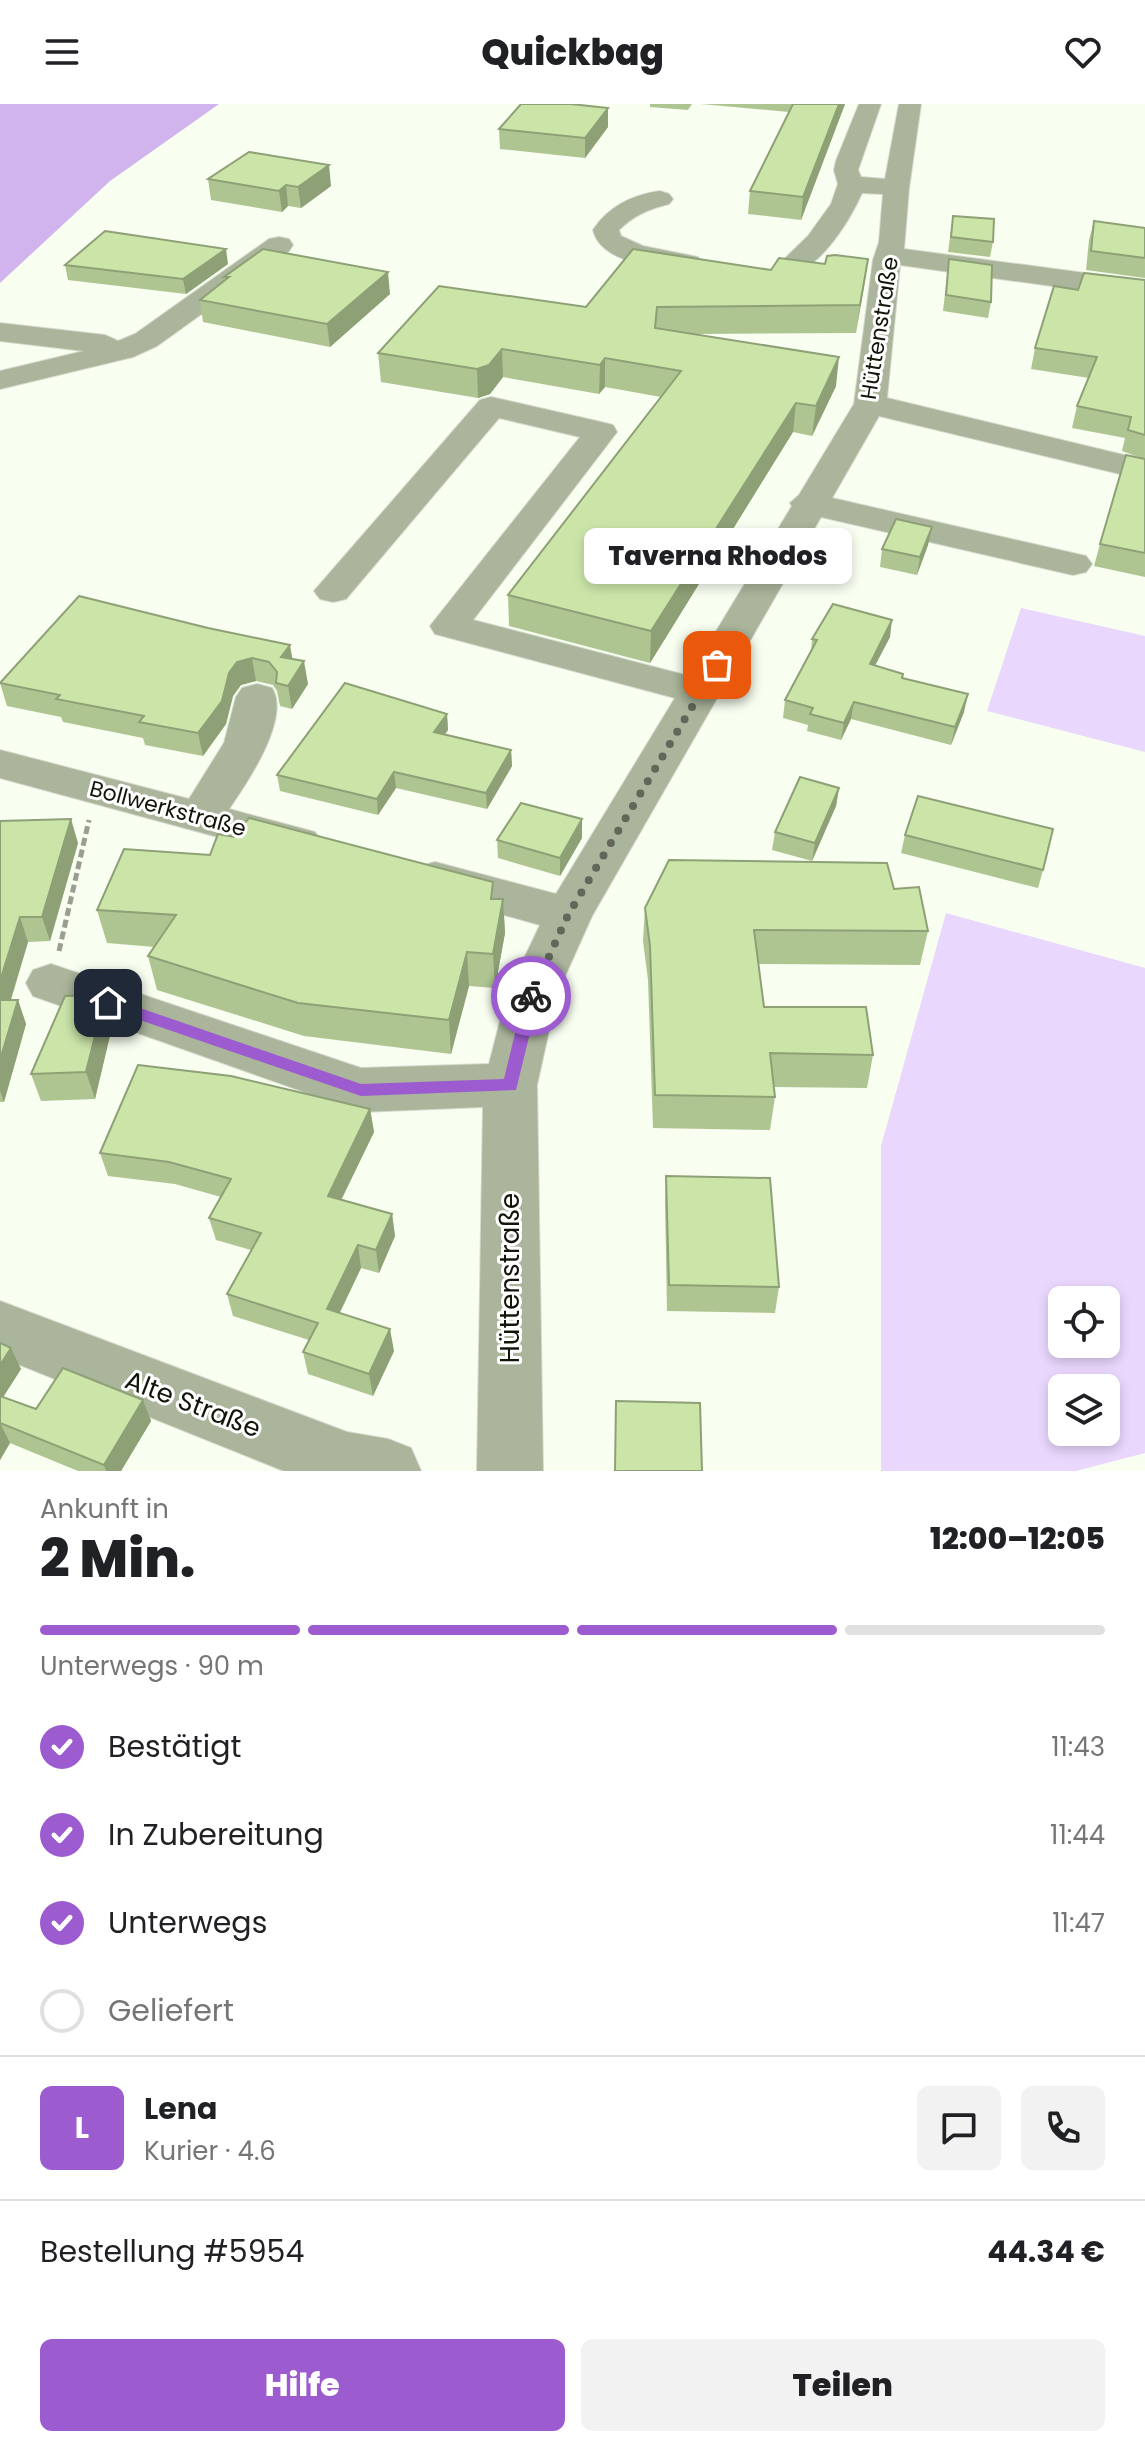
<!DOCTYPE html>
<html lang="de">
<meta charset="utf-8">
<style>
:root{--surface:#fff;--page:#f2f2f2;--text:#202124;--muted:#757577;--line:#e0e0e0;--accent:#9d5bd0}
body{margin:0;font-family:Poppins,sans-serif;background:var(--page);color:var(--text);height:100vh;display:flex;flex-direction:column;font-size:30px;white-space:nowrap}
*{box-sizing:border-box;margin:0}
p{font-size:26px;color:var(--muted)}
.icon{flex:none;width:44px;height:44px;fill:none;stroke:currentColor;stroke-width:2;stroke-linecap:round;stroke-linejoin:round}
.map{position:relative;height:1367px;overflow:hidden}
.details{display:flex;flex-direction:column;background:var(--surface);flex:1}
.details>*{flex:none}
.buttons{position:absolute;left:1048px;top:1182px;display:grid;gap:16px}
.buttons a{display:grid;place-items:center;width:72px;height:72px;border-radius:12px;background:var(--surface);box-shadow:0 4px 12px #0003;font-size:40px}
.pin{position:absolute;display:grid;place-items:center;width:68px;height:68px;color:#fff;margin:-34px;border-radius:16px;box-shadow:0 4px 12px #0006}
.courier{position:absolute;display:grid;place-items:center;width:80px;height:80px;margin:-40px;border:6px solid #9d5bd0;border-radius:50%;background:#fff;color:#222;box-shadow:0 2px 10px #0007}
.bubble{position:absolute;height:56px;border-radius:12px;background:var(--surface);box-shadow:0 4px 12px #0003;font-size:26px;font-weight:800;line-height:56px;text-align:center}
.head em{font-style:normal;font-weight:800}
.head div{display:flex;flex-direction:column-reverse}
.head{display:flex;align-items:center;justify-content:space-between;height:136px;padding:0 40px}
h1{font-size:52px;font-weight:800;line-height:60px}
.bar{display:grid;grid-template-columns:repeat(4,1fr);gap:12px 8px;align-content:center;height:96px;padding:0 40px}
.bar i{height:10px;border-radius:6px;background:var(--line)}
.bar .on{background:var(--accent)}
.bar p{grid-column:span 4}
.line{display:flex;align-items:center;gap:20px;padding:0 40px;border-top:2px solid var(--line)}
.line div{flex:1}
.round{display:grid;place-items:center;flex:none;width:84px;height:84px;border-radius:12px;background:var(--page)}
ol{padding:0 40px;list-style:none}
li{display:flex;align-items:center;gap:24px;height:88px}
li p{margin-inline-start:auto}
li .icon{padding:8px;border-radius:50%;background:var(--accent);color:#fff;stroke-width:4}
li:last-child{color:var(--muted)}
li i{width:44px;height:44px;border:4px solid var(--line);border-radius:50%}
.action{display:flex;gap:16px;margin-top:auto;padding:16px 40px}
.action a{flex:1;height:92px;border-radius:12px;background:var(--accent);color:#fff;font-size:32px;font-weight:800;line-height:92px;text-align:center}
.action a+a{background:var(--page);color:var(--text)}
header{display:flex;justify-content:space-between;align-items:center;height:104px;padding:0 40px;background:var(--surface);font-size:36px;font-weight:800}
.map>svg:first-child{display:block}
.green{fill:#ead7fd;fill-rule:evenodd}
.water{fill:#d1b4ed}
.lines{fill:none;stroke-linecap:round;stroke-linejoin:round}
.minor-casing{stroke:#d3d9cb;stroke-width:2}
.path{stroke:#999e91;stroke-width:5;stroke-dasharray:8 4;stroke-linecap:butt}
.minor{fill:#aab59b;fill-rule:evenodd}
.wall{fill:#afc591}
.shaded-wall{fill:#8ea076}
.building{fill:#cbe5a9;stroke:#8ea076;stroke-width:2}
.route{fill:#9d5bd0}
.done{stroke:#62675a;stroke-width:8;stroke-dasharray:0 14.4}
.labels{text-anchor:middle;stroke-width:6;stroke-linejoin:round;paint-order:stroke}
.street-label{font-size:22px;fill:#111609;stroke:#fff}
.near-street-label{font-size:26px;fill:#111609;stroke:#fff}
</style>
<header><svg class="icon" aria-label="menu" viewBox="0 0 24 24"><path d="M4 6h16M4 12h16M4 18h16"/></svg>Quickbag<svg class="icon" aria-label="heart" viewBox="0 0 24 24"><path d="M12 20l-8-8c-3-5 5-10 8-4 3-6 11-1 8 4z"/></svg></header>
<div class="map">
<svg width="1145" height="1367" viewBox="0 0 1145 1367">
<rect width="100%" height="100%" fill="#f8fef0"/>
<g class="green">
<polygon points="1021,504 1145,532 1145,648 987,607"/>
<path d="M 946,809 L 1145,864 L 1145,1349 L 1076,1367 L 881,1367 L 881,1042 ZM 1062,1196 L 1106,1196 L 1106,1240 L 1062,1240 ZM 1062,1284 L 1106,1284 L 1106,1328 L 1062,1328 Z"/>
</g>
<polygon class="water" points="0,0 219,0 110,77 0,179"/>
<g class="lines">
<defs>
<g id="minor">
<path d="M 859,0 L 881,0 L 858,66 L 861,73 L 885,75 L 899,0 L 921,0 L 909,84 L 904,145 L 1145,177 L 1145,195 L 900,161 L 887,294 L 1145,356 L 1145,376 L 879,312 L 832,394 L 1086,452 L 1092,460 L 1086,468 L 1073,471 L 821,413 L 592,812 L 557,890 L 537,981 L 543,1367 L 477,1367 L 483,1003 L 361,1008 L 33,892 L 26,879 L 33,866 L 51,860 L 361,964 L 489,960 L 507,890 L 540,821 L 418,787 L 412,775 L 418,763 L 435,758 L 556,790 L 675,594 L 435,530 L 430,522 L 580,333 L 499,314 L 346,495 L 333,498 L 320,495 L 314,487 L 480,296 L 491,293 L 601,318 L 613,321 L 617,328 L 473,516 L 689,572 L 792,402 L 790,399 L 799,391 L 854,300 L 873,156 L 879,138 L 883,90 L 862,89 C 850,116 814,177 780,169 L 776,163 L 808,132 L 831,100 L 838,80 L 834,66 L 836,57 Z"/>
<path d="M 660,87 L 669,90 L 673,95 L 669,100 C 649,105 634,111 619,126 L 621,132 L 643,142 L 698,153 L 702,159 L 698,165 L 688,167 C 658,162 602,161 593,126 C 609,102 632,91 660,87 Z"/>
<polygon points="279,133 289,135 293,141 289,147 157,242 133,253 0,285 0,267 84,247 0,237 0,219 105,231 118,237 135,230 269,135"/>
<path d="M 257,580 L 272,584 C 291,614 247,679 229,705 L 315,728 L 322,739 L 315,750 L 299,755 L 0,674 L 0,646 L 189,695 L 224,639 L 236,593 L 242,584 Z"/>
<polygon points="0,1197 347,1328 388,1335 411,1344 421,1367 284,1367 0,1253"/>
</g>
</defs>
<use href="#minor" class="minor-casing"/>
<polyline class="path" points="59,847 89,716"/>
<use href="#minor" class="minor"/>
</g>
<g class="wall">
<polygon points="650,0 692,0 688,6 650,3"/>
<polygon points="701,0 845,0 801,116 748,110 750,87 789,8"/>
<polygon points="608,23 585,54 500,45 499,25"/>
<polygon points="208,75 331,82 301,104 288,102 282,108 211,96"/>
<polygon points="953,112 993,138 990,153 948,148"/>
<polygon points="1094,117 1145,124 1145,174 1086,166 1089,136"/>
<polygon points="868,155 856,229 697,230 836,282 812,332 793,328 650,559 509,522 508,491 661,293 605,283 599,290 503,273 490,290 478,294 381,278 378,249 586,203 771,166"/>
<polygon points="949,155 991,198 988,214 943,207"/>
<polygon points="228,160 186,190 68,176 65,161"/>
<polygon points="224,173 390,190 330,243 203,218 200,196 224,177"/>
<polygon points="1145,176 1145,473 1094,462 1100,440 1144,355 1122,347 1125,334 1072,324 1077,302 1089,274 1031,265 1035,244"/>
<polygon points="928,441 917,471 880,463 882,445"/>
<polygon points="79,492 292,555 308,580 292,605 280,602 277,587 273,581 256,577 241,581 233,592 226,620 203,652 145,641 143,634 63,618 61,613 7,602 0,579"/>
<polygon points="890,533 875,561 902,574 964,608 951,641 851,615 841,636 807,627 808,621 783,614 785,596 811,549 812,535"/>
<polygon points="447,610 448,626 445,630 511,646 512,662 487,705 396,684 378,711 280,687 277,671"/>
<polygon points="839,684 836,702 812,757 772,746 775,728"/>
<polygon points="0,717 78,739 50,837 28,838 11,896 18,896 26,920 4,998 0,998"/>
<polygon points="905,731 1043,766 1038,784 901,749"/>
<polygon points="582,734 560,772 498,754 497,736"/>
<polygon points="894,785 928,827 920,861 758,860 764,903 873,951 867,984 774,983 775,993 770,1026 653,1024 648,876 643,837 645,804"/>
<polygon points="503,795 505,829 495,884 469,882 451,950 304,932 157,886 148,852 155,843 107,839 97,806"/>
<polygon points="112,923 95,995 41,997 31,970"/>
<polygon points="370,1005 374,1028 341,1096 392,1110 395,1132 379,1169 361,1164 340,1209 394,1247 373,1292 308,1270 303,1248 309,1236 233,1212 227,1190 251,1146 216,1136 209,1114 221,1093 175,1080 108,1072 100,1049"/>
<polygon points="666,1072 779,1183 775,1209 667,1207 665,1098"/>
<polygon points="0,1239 21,1265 3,1293 36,1305 143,1296 151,1317 121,1367 78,1367 10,1339 0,1356"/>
</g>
<g class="shaded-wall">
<polygon points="839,0 845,0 801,116 803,93"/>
<polygon points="608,4 608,23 585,54 585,34"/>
<polygon points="329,61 331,82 301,104 298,83"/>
<polygon points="286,81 288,102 282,108 279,87"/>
<polygon points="226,145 228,160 186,190 183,175"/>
<polygon points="868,155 864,182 856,229 860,201"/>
<polygon points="388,168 390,190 330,243 327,220"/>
<polygon points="502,245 503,273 490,290 478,294 477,265"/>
<polygon points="839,253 836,282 812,332 816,302"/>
<polygon points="605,254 605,283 599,290 600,261"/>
<polygon points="796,299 793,328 650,559 651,527"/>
<polygon points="932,423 928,441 917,471 920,453"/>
<polygon points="892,516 890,533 867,577 870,560"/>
<polygon points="290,541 294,564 281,553"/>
<polygon points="252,554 256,577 241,581 233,592 226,620 203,652 198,629 229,569 237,558"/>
<polygon points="304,557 308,580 292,605 288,582"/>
<polygon points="968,590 964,608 951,641 955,623"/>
<polygon points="854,598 851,615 841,636 844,619"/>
<polygon points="447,610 448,626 435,644 434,628"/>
<polygon points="511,646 512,662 487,705 486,689"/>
<polygon points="394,668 396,684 378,711 377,695"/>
<polygon points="839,684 836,702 812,757 815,739"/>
<polygon points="71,715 78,739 50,837 42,813"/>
<polygon points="582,715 582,734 560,772 560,754"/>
<polygon points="503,795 505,829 495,884 493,850"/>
<polygon points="20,813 28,838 3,921 0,913 0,877"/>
<polygon points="467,848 469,882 451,950 449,916"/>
<polygon points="18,896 26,920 4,998 0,987 0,956"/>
<polygon points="104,896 112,923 95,995 86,968"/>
<polygon points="370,1005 374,1028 332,1115 328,1092"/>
<polygon points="392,1110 395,1132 379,1169 376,1146"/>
<polygon points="358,1141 361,1164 331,1226 327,1205"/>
<polygon points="390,1225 394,1247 373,1292 369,1270"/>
<polygon points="11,1244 21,1265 0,1298 0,1261"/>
<polygon points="143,1296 151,1317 121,1367 106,1367 104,1361"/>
<polygon points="0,1319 10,1339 0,1356"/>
</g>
<g class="building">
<polygon points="521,0 571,0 608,4 585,34 499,25"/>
<polygon points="793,0 839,0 803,93 750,87"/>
<polygon points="249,48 329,61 298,83 286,81 279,87 208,75"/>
<polygon points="953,112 994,115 993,138 951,133"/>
<polygon points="1094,117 1145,124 1145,154 1091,147"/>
<polygon points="105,127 226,145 183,175 65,161"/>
<polygon points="263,145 388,168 327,220 200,196 229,173 224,173"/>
<polygon points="633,145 771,166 779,154 825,160 827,152 835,151 868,155 860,201 657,203 655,224 839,253 816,302 796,299 651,527 508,491 681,267 605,254 600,261 502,245 489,261 477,265 378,249 439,182 586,203"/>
<polygon points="949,155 992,161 991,198 946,191"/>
<polygon points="1084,169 1145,176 1145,331 1128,326 1131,313 1077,302 1097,253 1035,244 1054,182 1078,186"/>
<polygon points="1126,351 1145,355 1145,449 1100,440"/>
<polygon points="896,415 932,423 920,453 882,445"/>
<polygon points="79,492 208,524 290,541 281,553 304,557 288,582 276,579 277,568 269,558 252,554 237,558 229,569 222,597 198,629 139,618 144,612 56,595 60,591 0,579"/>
<polygon points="833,500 892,516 870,560 903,570 902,574 968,590 955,623 854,598 844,619 810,610 813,604 785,596 817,536 812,535"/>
<polygon points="345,579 447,610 434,628 511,646 486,689 394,668 377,695 277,671"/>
<polygon points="800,673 839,684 815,739 775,728"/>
<polygon points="918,692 1053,725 1043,766 905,731"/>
<polygon points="521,699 582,715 560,754 497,736"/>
<polygon points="249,714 493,778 491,795 503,795 493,850 467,848 449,916 298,899 148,852 176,811 97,806 124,745 210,751 218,730 234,733"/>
<polygon points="71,715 42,813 20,813 0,877 0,717"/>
<polygon points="669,756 887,759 894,785 919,783 928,827 754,826 764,903 866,903 873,951 770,949 775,993 655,991 650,842 645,804"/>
<polygon points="90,891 104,896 86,968 31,970 65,892"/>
<polygon points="0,896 18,896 0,956"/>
<polygon points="138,961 231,972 370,1005 328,1092 392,1110 376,1146 358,1141 327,1205 390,1225 369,1270 303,1248 318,1219 227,1190 261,1129 209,1114 231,1075 169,1058 100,1049"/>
<polygon points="666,1072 770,1074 779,1183 669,1181"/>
<polygon points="0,1239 11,1244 0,1261"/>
<polygon points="63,1264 143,1296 104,1361 0,1319 0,1292 36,1305"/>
<polygon points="616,1297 700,1299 702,1367 615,1367"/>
</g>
<polygon class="route" points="531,886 539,892 516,986 361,992 102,903 100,899 108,893 361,980 504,975 524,892"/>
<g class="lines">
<polyline class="done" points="531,892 568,811 717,561"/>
</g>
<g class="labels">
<g class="street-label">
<text transform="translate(879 224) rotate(-81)" y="8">Hüttenstraße</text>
<text transform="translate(168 704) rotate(15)" y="8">Bollwerkstraße</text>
</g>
<g class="near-street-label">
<text transform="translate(510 1174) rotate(-90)" y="9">Hüttenstraße</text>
<text transform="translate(193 1300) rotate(21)" y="9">Alte Straße</text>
</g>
</g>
</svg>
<div class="buttons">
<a><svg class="icon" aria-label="locate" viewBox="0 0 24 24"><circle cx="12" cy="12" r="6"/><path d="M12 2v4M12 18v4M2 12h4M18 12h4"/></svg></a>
<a><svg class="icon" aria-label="layers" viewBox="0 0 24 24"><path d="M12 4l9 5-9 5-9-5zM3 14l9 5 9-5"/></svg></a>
</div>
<div class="pin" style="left:717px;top:561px;background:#ea580c"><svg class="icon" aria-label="bag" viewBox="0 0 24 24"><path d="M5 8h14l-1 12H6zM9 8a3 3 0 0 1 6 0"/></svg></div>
<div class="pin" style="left:108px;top:899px;background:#1f2937"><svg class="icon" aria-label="home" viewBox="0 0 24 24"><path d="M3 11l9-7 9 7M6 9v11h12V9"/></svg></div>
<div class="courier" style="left:531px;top:892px"><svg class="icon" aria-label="bike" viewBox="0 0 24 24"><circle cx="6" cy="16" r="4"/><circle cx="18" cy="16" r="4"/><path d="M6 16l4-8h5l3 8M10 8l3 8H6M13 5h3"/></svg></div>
<div class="bubble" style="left:584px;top:424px;width:268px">Taverna Rhodos</div>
</div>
<section class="details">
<div class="head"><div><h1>2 Min.</h1><p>Ankunft in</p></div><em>12:00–12:05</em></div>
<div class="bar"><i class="on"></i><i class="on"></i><i class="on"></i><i></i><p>Unterwegs · 90 m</p></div>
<ol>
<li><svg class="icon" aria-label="check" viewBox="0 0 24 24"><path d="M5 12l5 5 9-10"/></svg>Bestätigt<p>11:43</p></li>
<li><svg class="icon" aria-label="check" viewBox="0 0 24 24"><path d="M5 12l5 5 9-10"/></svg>In Zubereitung<p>11:44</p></li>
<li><svg class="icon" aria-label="check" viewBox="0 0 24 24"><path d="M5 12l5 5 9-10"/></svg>Unterwegs<p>11:47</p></li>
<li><i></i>Geliefert</li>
</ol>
<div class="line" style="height:144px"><b class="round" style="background:var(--accent);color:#fff">L</b><div><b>Lena</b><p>Kurier · 4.6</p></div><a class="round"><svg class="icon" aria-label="chat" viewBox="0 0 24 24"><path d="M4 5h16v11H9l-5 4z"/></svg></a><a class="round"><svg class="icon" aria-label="phone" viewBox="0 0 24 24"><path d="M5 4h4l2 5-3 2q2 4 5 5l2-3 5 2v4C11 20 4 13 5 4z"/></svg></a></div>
<div class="line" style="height:104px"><div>Bestellung #5954</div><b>44.34 €</b></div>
<div class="action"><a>Hilfe</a><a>Teilen</a></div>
</section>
